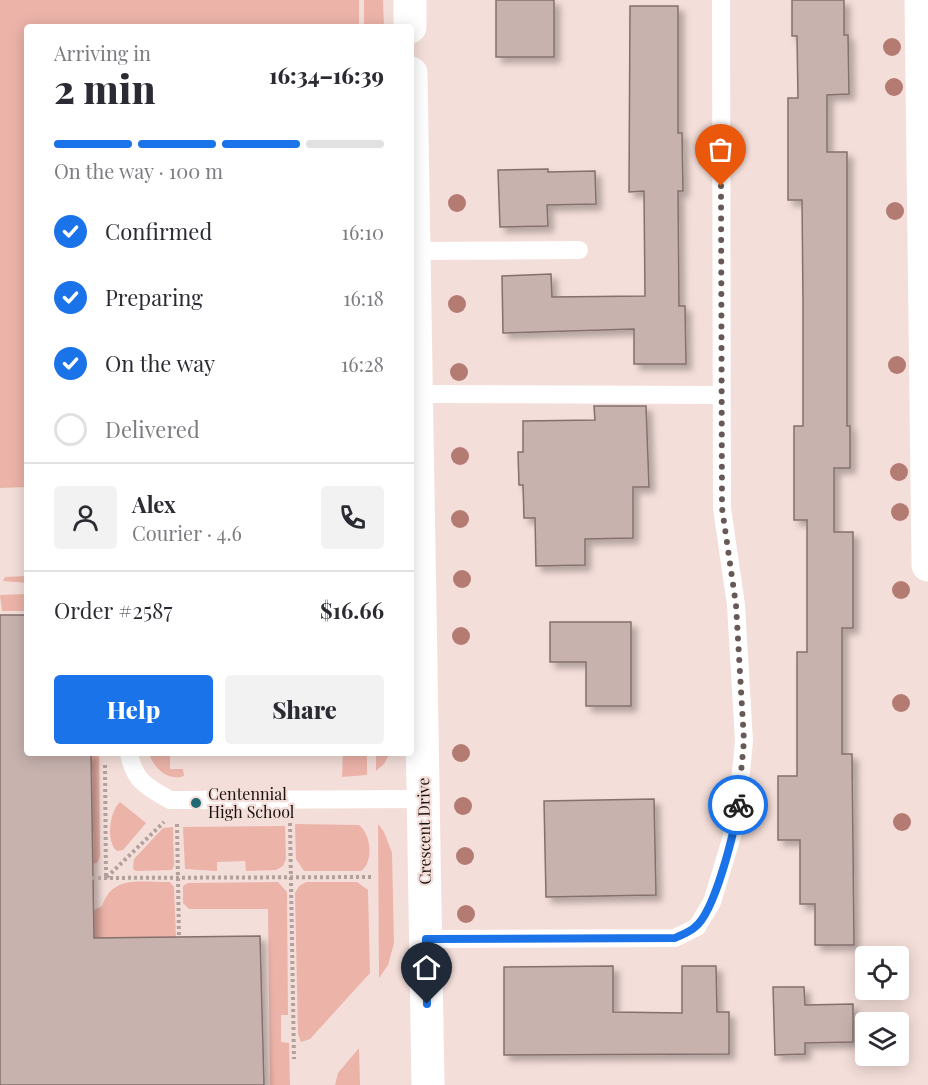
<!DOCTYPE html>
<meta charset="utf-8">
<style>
:root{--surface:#fff;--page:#f2f2f3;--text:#2b2b33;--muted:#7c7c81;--line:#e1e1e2;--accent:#1a73e8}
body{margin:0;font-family:"Playfair Display",serif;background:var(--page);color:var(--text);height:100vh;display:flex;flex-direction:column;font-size:22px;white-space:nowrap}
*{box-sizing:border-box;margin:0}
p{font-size:20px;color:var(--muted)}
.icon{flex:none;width:33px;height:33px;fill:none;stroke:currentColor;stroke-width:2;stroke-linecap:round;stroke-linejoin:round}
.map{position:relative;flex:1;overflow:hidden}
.sheet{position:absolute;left:24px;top:24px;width:390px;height:732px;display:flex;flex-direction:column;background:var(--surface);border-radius:6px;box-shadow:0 3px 15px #0003}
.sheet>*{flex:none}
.fabs{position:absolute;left:855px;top:946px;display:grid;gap:12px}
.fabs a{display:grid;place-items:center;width:54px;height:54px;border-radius:6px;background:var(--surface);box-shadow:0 3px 15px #0003;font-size:30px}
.pin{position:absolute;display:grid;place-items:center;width:51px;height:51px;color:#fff;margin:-62px -26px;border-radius:50% 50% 50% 0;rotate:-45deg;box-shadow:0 0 6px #0007}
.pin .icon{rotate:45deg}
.courier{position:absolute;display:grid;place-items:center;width:60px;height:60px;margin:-30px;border:4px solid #1a73e8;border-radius:50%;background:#fff;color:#222;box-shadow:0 2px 8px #0007}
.summary em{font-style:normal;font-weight:800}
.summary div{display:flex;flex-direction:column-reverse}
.summary{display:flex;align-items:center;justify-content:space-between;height:102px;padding:0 30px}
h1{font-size:39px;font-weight:800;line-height:45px}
.bar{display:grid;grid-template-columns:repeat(4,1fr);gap:9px 6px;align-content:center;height:72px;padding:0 30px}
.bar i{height:8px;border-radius:4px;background:var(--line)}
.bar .current{background:var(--accent)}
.bar p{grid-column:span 4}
.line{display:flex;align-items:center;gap:15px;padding:0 30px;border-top:2px solid var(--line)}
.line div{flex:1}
.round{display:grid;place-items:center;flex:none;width:63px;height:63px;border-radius:6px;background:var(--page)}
ol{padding:0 30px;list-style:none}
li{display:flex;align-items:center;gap:18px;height:66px}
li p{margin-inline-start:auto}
li .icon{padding:6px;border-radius:50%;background:var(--accent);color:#fff;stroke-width:4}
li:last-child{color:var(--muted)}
li i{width:33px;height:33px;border:3px solid var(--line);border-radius:50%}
.cta{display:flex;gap:12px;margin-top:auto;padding:12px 30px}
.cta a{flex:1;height:69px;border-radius:6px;background:var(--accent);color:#fff;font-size:24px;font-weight:800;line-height:69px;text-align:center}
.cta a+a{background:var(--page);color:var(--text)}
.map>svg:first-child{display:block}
.green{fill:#ecb3a9}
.building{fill:#c7b2ae;stroke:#84706c;stroke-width:1.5;filter:url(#shadow)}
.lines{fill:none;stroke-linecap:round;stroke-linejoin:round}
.path{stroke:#b2a09c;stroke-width:4;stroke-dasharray:3 3;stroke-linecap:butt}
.service{stroke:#fff;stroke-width:18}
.minor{stroke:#fff;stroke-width:33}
.tree{fill:#b47b73}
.done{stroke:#665956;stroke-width:6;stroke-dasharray:0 10.8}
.route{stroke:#1a73e8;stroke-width:8}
.poi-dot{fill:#1f6874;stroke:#f4ded9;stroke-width:2}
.labels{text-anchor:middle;stroke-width:4.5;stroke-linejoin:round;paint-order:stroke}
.poi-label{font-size:16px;fill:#191110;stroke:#f4ded9;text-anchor:start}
.street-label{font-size:16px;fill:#191110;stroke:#f4ded9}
</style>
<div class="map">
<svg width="928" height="1085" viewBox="0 0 928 1085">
<defs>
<filter id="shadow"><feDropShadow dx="5.5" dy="5.5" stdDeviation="3" flood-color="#0004"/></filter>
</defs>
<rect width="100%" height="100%" fill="#f4ded9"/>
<g class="green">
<polygon points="0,0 359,0 359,27 27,27 27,487 0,488"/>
<polygon points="364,0 383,0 384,27 364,27"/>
<polygon points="27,576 27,583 3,581 5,577"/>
<polygon points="27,594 27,611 2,611 0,595"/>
<polygon points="91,753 99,753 100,857 97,863 92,864"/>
<path d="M 149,753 L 170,753 L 170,769 L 183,769 L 184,776 C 169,782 153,768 149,753 Z"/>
<polygon points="343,753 367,753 367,775 342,777"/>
<polygon points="376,753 390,753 384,764 376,771"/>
<path d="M 120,802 L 146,823 L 123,850 L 117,851 C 105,841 110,811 120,802 Z"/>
<path d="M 295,824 L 359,825 C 371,834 374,862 361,871 L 304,871 L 296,859 Z"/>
<polygon points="378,824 384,832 392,853 394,943 388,965 379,978"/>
<polygon points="285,826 286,859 283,866 276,870 246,871 245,861 217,862 217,871 185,869 183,827"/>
<polygon points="173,827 174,866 172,870 136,871 133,869 134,859 163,828"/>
<path d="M 170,882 L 174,887 L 176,937 L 89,939 L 94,910 L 102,906 C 113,874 142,883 170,882 Z"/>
<polygon points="306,882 357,882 368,890 370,973 310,1039 301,1042 298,1034 295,893 299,886"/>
<polygon points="188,883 278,882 287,892 288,1015 281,1015 281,1042 289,1043 290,1085 270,1085 268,909 189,909 183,903 183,886"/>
<polygon points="359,1048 360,1085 335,1085 338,1073"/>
</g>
<g class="building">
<rect x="496" y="0" width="58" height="57"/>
<polygon points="792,0 844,0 844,35 848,35 849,94 827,95 827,152 847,152 847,426 850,426 850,468 834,468 834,532 853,532 853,628 842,628 842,754 852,754 854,945 815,945 815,904 800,904 800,840 778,840 778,776 797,776 797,652 807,652 807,520 794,520 794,426 803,426 803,300 802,200 788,200 788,98 798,98 797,36 792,36"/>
<polygon points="630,6 678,6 678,133 682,133 683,191 678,191 679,306 685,306 686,364 634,364 634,329 503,333 502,276 551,274 552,297 645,296 644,191 629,192"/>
<polygon points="548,169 548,172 595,171 596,204 547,205 548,226 500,227 498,170"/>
<polygon points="594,406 646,406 649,487 633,487 633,538 585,539 585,565 536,566 535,518 524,518 523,485 519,485 518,452 523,452 523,421 595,420"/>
<polygon points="0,615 27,615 27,753 91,753 94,938 260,936 264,1085 0,1085"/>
<polygon points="550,622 631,622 631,706 586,706 586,662 550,662"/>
<polygon points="654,799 656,895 546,897 544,801"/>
<polygon points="613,966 613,1012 682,1013 682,966 716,966 717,1012 729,1012 729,1054 504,1055 504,967"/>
<polygon points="773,987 804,987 805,1005 853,1004 853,1042 805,1043 805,1054 775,1055"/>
</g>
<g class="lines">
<g class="path">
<polyline points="105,765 106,878 164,822"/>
<polyline points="290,823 294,1059"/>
<polyline points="177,824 179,937"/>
<polyline points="92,878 372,877"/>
</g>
<g class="service">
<polyline points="414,251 579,250"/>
<polyline points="417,394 721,395"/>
<path d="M 129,753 C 134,781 147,787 170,800 L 423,799"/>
<polyline points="426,939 675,938 697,927 712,902 736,823 744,741 736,605 722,508 721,0"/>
</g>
<g class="minor">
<polyline points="410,0 410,27"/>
<polyline points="921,0 928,565"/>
<polyline points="411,73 428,1085"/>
</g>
</g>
<g class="tree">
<circle cx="892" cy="47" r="9"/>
<circle cx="894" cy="87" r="9"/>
<circle cx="457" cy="203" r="9"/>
<circle cx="895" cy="211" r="9"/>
<circle cx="457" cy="304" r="9"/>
<circle cx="897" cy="365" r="9"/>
<circle cx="459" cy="372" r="9"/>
<circle cx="460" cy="456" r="9"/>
<circle cx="899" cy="472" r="9"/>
<circle cx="900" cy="512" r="9"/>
<circle cx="460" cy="519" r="9"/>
<circle cx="462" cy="579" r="9"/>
<circle cx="901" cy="590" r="9"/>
<circle cx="461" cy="636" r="9"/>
<circle cx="901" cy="703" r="9"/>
<circle cx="461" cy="753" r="9"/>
<circle cx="463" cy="806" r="9"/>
<circle cx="902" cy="822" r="9"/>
<circle cx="465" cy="856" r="9"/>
<circle cx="466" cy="914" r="9"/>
</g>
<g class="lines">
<polyline class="done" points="721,186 722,508 736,605 744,741 738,805"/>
<path class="route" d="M 427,1004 L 426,939 L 675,938 C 681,935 690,932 695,927 C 715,912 735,830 738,805"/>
</g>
<circle class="poi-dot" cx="196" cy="803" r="6"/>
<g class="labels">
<g class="poi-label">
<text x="208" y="800">Centennial<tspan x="208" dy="18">High School</tspan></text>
</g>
<g class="street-label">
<text transform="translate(424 831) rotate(-91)" y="6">Crescent Drive</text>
</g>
</g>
</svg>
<div class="fabs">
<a><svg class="icon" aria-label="locate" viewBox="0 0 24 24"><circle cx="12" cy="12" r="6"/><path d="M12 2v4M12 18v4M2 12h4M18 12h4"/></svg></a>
<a><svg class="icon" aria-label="layers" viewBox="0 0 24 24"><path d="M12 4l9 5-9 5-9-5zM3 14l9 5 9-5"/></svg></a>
</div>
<div class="pin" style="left:721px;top:186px;background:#ea580c"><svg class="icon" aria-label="bag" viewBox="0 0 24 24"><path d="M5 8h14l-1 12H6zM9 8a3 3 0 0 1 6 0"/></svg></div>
<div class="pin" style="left:427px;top:1004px;background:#1f2937"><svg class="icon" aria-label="home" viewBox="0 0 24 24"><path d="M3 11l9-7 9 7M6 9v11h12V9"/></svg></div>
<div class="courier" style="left:738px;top:805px"><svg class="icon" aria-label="bike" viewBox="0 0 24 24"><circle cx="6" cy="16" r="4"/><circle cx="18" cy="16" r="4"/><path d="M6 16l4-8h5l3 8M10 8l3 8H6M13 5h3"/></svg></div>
<section class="sheet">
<div class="summary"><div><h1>2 min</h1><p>Arriving in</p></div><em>16:34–16:39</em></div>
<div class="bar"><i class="current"></i><i class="current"></i><i class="current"></i><i></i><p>On the way · 100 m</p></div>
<ol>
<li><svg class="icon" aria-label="check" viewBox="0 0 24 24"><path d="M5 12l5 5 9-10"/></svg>Confirmed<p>16:10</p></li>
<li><svg class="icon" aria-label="check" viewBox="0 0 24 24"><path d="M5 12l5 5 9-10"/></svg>Preparing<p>16:18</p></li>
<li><svg class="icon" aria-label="check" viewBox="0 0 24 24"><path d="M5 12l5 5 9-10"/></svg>On the way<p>16:28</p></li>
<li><i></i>Delivered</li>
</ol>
<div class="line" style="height:108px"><a class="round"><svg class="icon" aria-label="person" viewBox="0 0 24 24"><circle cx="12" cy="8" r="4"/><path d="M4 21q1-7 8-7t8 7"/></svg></a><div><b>Alex</b><p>Courier · 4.6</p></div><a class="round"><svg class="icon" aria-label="phone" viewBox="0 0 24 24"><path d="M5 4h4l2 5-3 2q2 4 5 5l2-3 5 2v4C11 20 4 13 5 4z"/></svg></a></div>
<div class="line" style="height:78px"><div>Order #2587</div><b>$16.66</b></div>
<div class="cta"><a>Help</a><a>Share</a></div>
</section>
</div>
